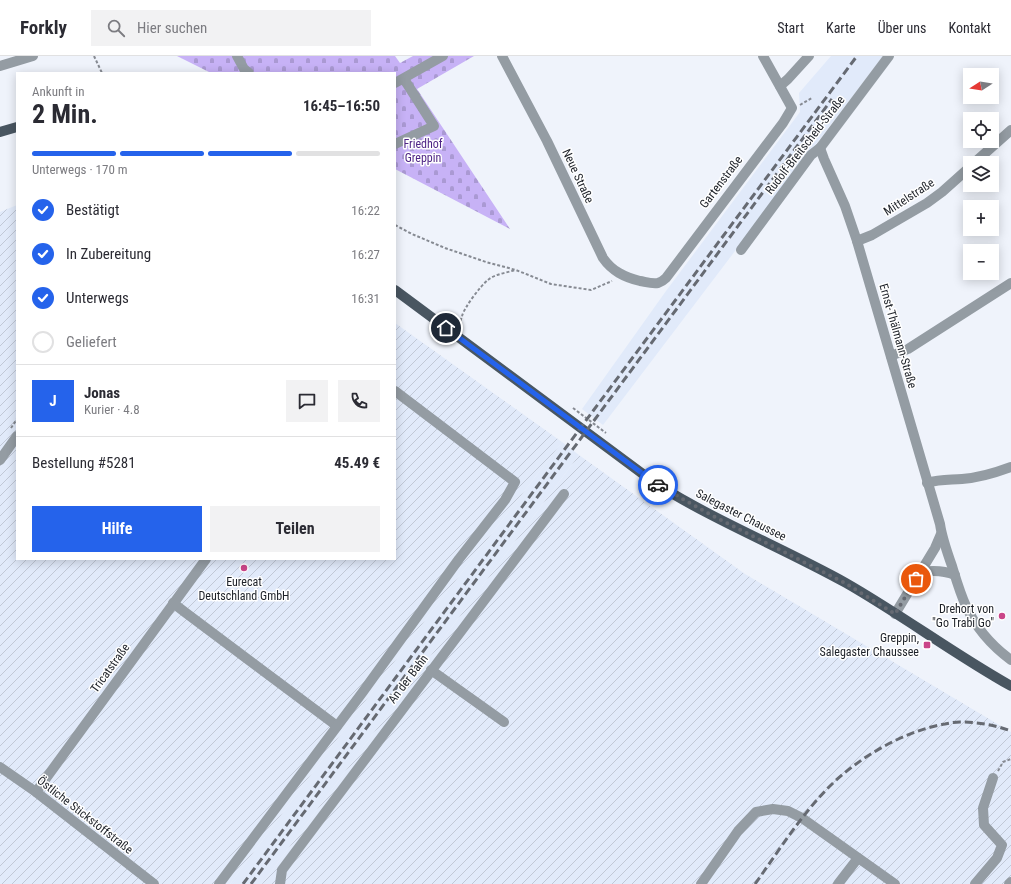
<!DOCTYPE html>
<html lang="de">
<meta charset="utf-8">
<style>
:root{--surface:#fff;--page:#f2f2f3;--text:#2b2b33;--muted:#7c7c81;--line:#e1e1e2;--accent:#2563eb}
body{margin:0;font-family:"Roboto Condensed",sans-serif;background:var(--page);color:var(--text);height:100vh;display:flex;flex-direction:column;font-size:15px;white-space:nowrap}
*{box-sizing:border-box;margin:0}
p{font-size:13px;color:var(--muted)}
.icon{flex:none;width:22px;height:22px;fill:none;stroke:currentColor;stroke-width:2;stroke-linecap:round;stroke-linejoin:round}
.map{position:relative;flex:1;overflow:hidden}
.sheet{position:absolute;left:16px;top:16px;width:380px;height:488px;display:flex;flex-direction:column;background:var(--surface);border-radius:0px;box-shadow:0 2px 10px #0003}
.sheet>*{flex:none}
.needle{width:26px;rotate:258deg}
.controls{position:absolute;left:963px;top:12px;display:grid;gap:8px}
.controls a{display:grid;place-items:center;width:36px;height:36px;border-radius:0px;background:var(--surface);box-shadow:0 2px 10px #0003;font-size:20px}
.pin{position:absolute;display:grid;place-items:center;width:34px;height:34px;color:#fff;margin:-17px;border:2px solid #fff;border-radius:50%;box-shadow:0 1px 4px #0007}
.courier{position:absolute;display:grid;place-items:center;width:40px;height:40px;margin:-20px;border:3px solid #2563eb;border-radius:50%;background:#fff;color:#222;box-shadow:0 1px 5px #0007}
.head em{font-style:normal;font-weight:700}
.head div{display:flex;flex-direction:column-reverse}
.head{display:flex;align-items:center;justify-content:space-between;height:68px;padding:0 16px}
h1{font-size:26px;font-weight:700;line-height:30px}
.bar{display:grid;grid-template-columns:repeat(4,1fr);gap:6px 4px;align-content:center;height:48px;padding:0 16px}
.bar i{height:5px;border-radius:3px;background:var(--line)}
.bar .selected{background:var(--accent)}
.bar p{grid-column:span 4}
.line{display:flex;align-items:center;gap:10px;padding:0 16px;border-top:1px solid var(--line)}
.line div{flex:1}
.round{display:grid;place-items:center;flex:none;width:42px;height:42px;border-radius:0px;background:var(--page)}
ol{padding:0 16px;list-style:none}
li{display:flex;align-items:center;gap:12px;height:44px}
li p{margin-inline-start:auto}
li .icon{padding:4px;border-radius:50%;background:var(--accent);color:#fff;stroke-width:4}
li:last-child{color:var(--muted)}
li i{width:22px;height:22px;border:2px solid var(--line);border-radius:50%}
.action{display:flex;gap:8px;margin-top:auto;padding:8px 16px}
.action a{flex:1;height:46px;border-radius:0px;background:var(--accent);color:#fff;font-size:16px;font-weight:700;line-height:46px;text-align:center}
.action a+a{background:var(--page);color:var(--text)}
header{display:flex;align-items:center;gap:24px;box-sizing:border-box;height:56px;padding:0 20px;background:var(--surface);border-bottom:1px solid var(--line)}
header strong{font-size:19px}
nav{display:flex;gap:22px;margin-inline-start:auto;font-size:14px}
.search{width:280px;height:36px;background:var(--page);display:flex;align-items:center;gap:10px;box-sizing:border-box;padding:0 14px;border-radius:0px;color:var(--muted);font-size:15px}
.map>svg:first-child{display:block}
.built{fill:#e1eafa}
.industrial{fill:url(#industrial-furrows)}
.cemetery{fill:url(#cemetery-stones)}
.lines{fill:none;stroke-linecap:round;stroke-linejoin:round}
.path{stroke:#868a92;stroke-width:2;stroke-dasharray:3 2;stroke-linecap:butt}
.minor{stroke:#949ca3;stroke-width:10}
.major{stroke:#495661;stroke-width:10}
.rail{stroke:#666a72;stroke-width:3;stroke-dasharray:8 4;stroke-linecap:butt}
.done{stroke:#666a72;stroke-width:4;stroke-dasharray:0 7.2}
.route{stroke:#2563eb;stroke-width:5}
.poi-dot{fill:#ca4588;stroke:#fff;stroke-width:1.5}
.labels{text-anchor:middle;stroke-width:3;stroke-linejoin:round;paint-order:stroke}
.park-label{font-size:12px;fill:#4f2586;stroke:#fff}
.street-label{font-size:12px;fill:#1d2128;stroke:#fff}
.poi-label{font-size:12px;fill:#1d2128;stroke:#fff;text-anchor:end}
</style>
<header>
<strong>Forkly</strong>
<div class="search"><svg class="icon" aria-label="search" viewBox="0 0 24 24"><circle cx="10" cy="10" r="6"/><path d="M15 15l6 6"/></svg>Hier suchen</div>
<nav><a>Start</a><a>Karte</a><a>Über uns</a><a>Kontakt</a></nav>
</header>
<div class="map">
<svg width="1011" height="828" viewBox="0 0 1011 828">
<defs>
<pattern id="industrial-furrows" width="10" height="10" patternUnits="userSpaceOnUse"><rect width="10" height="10" fill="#e1eafa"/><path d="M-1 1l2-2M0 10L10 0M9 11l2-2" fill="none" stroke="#c1c8d6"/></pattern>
<pattern id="cemetery-stones" width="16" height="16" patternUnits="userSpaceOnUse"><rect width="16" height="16" fill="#c7b2f6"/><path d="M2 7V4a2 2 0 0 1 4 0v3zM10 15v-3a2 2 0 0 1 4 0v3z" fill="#aa99d3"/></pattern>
</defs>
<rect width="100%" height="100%" fill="#eff3fb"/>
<g class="built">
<polygon points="831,0 883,0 603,369 582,353 666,235 800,56 799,37"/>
<polygon points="562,386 579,399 262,828 230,828 426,563"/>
</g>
<g class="industrial">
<polygon points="17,149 17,503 395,503 395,267 562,386 426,563 230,828 0,828 0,156"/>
<polygon points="579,399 745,518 1011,676 1011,828 262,828"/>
</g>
<polygon class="cemetery" points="177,0 395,0 400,7 413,0 474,0 417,33 510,173 395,113 395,17 211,17"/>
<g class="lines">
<g class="path">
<polyline points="94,0 102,17"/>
<polyline points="800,49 812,42"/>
<polyline points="395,169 412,178 445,192 486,206 516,214 551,228 591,234 612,225"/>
<path d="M 460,270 C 460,267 461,263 462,260 C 464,252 481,229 488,224 C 495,218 506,217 515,214"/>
<polyline points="573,352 606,377"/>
<polyline points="11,372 17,363"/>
<polyline points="998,715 1003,706 1011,703"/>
</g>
<g class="minor">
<polyline points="237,0 244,13 249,17"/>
<path d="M 502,0 L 547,85 L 603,202 C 612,215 624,221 640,225 C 646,226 652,228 658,227 C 661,226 664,224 666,222 L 783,67 L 792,52 L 763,0"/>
<polyline points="0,10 33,0"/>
<polyline points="395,27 443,0"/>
<polyline points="780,30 788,23 809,0"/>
<polyline points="395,88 434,70 404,23"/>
<path d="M 820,92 L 824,103 L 845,150 L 857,185 L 940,468 C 942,482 947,496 952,510 C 956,523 960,537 966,550 C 976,572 992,590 1011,604"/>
<polyline points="974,107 1011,74"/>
<polyline points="857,185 872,179 927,147 942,136 970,111"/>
<polyline points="741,194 811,99 820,92 889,0"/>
<polyline points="891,300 908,293 1011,227"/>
<polyline points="0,404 17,380"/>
<path d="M 927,427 C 940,423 949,424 962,423 C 979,422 995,417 1011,411"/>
<path d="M 921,516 C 933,514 943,514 955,519"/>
<polyline points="173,547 186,557 337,670"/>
<polyline points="895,558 935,492 941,478"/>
<polyline points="431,614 504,666"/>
<polyline points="0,711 36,736 154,828"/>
<polyline points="36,736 206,503"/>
<polyline points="219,828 362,637 459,503 505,444 515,426 395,335"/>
<polyline points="280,828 282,814 564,438"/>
<polyline points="701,828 738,775 756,756 773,753 788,755 802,762 895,828"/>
<polyline points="838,828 858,802"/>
<polyline points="975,828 997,802 1002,789 984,769 983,752 993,722"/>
<polyline points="1009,828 1011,826"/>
</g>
<g class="major">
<polyline points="0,76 17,71"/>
<path d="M 395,234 L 655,427 C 715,465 783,492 846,527 C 902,559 954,598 1011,630"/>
</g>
<g class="rail">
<polyline points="243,828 593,355 857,0"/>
<polyline points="251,828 832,43"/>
<path d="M 755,828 C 778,796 799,762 827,733 C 856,703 903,675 945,668 C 950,667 955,666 960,666 C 977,666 995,669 1011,675"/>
</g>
</g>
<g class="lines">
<polyline class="done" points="658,429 713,460 845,527 895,558 916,523"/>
<polyline class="route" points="446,272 658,429"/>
</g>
<g class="poi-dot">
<circle cx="244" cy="512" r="4"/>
<circle cx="1002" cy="560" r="4"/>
<rect x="923" y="585" width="8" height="8" rx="2"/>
</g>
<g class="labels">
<g class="park-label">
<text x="423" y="92">Friedhof<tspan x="423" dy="14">Greppin</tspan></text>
</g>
<g class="street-label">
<text transform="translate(805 89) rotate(-52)" y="4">Rudolf-Breitscheid-Straße</text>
<text transform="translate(578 120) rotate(65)" y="4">Neue Straße</text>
<text transform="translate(721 126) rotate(-53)" y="4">Gartenstraße</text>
<text transform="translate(909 141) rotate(-33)" y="4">Mittelstraße</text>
<text transform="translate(898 280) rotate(74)" y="4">Ernst-Thälmann-Straße</text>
<text transform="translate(741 459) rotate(27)" y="4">Salegaster Chaussee</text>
<text transform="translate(110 612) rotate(-54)" y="4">Tricatstraße</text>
<text transform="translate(408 623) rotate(-53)" y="4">An der Bahn</text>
<text transform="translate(85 759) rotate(38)" y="4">Östliche Stickstoffstraße</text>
</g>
<g class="poi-label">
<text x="244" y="530" text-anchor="middle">Eurecat<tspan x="244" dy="14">Deutschland GmbH</tspan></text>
<text x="994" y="557">Drehort von<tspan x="994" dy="14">"Go Trabi Go"</tspan></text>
<text x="919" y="586">Greppin,<tspan x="919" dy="14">Salegaster Chaussee</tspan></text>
</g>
</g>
</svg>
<div class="controls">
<a><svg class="needle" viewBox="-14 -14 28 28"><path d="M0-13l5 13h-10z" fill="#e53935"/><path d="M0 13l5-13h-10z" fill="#7c7c81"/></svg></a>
<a><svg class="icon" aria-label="locate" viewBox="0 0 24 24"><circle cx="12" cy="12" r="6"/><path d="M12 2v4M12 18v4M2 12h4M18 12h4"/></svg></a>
<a><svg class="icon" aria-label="layers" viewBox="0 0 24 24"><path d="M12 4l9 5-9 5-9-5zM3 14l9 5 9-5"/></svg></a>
<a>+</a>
<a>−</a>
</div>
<div class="pin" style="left:916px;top:523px;background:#ea580c"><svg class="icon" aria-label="bag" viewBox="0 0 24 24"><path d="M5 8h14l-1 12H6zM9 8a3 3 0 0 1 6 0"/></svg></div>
<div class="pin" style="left:446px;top:272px;background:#1f2937"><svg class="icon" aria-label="home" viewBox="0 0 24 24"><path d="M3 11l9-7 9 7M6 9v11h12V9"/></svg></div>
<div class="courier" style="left:658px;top:429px"><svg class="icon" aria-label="car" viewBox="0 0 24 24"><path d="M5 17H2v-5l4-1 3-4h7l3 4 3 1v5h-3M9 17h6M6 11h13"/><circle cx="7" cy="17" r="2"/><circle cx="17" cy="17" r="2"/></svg></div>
<section class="sheet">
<div class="head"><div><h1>2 Min.</h1><p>Ankunft in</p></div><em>16:45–16:50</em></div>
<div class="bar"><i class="selected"></i><i class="selected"></i><i class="selected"></i><i></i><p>Unterwegs · 170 m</p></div>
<ol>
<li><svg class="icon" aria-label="check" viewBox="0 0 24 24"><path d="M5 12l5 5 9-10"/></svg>Bestätigt<p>16:22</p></li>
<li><svg class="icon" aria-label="check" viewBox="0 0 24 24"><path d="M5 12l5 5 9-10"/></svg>In Zubereitung<p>16:27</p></li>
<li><svg class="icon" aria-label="check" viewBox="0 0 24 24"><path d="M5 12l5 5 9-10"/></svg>Unterwegs<p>16:31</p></li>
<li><i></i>Geliefert</li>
</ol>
<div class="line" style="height:72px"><b class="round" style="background:var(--accent);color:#fff">J</b><div><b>Jonas</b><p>Kurier · 4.8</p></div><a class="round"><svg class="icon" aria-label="chat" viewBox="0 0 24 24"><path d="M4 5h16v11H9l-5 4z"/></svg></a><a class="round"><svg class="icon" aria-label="phone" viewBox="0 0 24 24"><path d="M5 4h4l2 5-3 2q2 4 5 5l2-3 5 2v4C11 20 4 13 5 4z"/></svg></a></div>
<div class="line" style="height:52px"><div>Bestellung #5281</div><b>45.49 €</b></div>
<div class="action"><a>Hilfe</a><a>Teilen</a></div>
</section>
</div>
